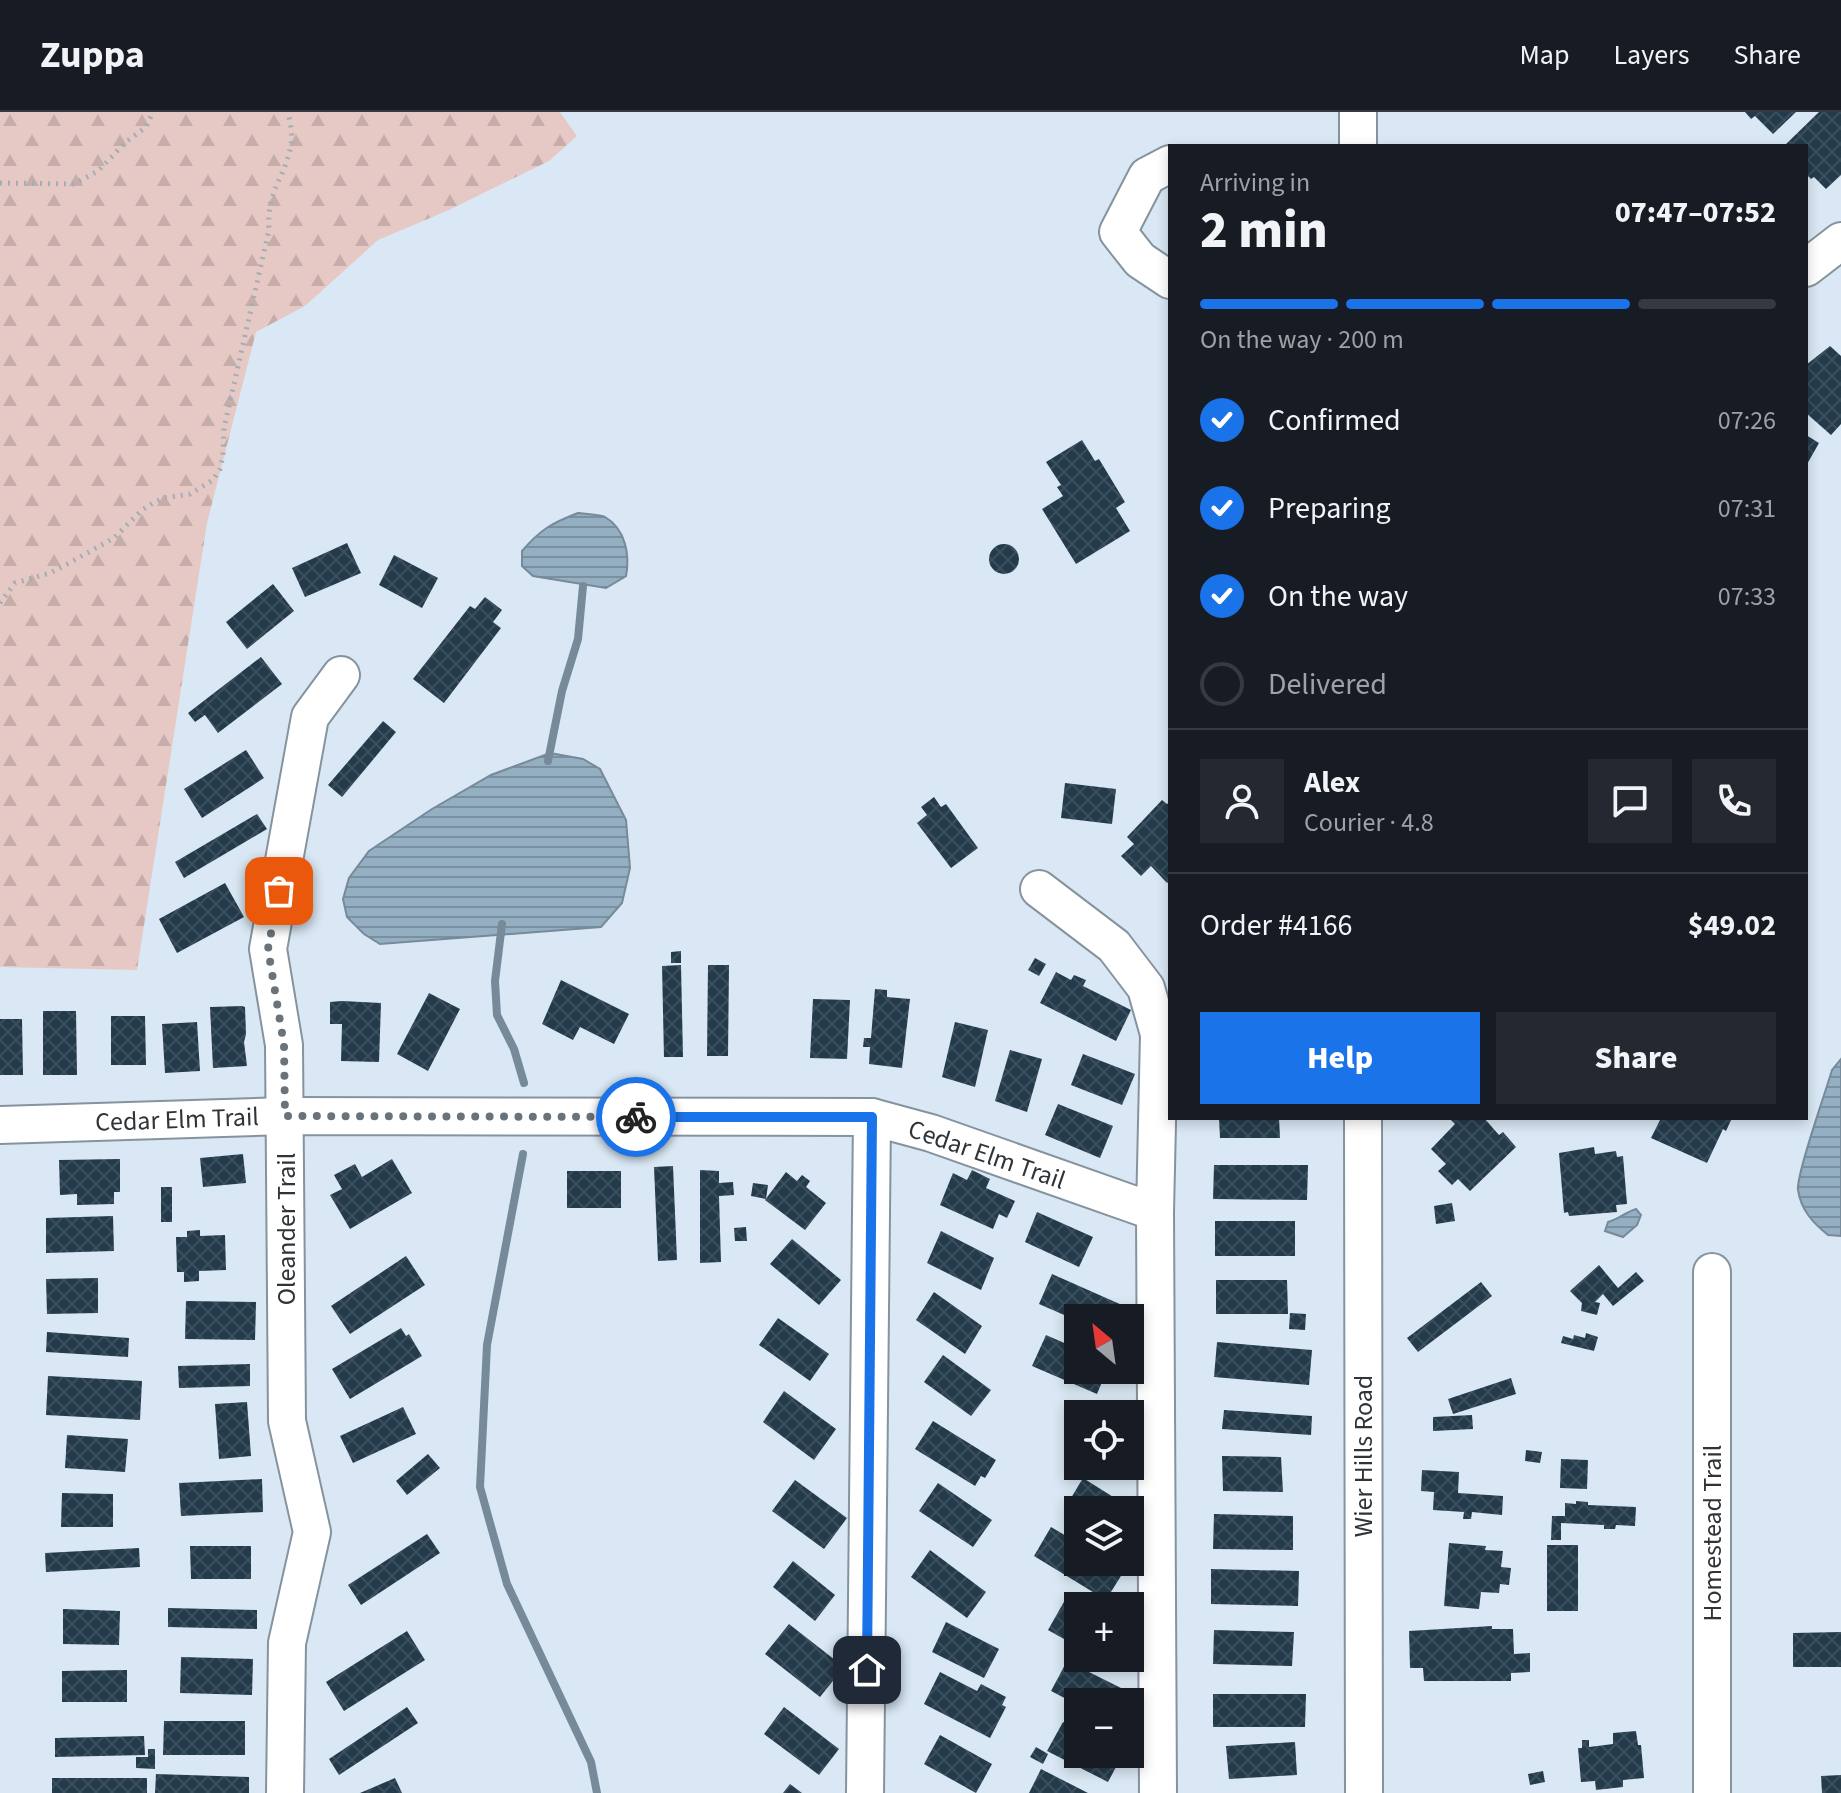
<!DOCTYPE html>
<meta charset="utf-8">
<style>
:root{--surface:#171b24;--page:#242831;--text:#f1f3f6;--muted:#9ea1a6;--line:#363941;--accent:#1a73e8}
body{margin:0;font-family:"Source Sans 3",sans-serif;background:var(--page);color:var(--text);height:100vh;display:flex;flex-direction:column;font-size:30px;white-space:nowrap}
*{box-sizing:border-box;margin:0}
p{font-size:26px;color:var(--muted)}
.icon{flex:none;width:44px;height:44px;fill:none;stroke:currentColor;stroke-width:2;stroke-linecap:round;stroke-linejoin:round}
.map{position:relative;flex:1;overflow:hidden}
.side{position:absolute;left:1168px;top:32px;width:640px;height:976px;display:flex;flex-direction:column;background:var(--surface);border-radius:0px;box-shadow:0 4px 12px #0003}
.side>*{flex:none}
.needle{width:52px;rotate:331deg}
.tools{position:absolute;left:1064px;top:1192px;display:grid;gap:16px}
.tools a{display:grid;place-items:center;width:80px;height:80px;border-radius:0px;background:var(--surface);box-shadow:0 4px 12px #0003;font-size:40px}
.pin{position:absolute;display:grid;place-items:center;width:68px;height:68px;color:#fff;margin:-34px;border-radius:16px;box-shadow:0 4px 12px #0006}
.courier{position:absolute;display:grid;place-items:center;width:80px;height:80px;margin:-40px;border:6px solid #1a73e8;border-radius:50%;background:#fff;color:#222;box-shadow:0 2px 10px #0007}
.summary em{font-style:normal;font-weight:800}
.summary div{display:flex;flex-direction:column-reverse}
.summary{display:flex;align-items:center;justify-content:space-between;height:136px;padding:0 32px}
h1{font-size:52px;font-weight:800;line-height:60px}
.bar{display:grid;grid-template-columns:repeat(4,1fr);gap:12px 8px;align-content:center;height:96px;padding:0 32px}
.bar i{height:10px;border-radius:6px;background:var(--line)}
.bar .current{background:var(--accent)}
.bar p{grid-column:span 4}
.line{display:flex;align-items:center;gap:20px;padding:0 32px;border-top:2px solid var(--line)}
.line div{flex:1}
.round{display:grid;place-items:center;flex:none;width:84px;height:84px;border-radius:0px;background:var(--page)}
ol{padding:0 32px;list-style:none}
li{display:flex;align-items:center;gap:24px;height:88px}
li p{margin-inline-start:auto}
li .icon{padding:8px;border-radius:50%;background:var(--accent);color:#fff;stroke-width:4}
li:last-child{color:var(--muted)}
li i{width:44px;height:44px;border:4px solid var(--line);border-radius:50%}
.primary-button{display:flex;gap:16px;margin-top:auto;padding:16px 32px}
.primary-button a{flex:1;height:92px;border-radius:0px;background:var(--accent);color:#fff;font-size:32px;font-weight:800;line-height:92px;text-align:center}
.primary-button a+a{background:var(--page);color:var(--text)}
header{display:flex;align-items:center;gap:48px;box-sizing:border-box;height:112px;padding:0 40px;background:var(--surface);border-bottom:2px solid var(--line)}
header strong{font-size:38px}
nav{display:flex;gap:44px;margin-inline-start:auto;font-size:28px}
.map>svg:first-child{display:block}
.forest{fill:url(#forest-firs)}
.water{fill:url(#water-rules);stroke:#768a99;stroke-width:2}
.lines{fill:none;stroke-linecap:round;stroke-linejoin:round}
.stream{stroke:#768a99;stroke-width:8}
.building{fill:url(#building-cross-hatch)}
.minor-casing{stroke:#85939e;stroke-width:40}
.path{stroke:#a1adb7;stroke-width:5;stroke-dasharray:2 6;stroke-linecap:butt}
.minor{stroke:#fff;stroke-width:36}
.done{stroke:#6a737a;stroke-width:8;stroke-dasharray:0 14.4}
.route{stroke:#1a73e8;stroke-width:10}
.labels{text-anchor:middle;stroke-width:8;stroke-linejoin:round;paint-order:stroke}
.street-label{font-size:26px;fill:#2e3438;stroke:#fff}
</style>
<header>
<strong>Zuppa</strong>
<nav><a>Map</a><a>Layers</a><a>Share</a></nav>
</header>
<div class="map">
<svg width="1841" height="1681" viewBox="0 0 1841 1681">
<defs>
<pattern id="forest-firs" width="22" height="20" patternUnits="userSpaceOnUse" patternTransform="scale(2)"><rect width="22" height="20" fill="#e6c9c5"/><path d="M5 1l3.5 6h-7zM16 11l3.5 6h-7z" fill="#c6adaa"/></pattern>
<pattern id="water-rules" width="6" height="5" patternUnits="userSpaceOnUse" patternTransform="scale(2)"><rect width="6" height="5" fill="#95afc2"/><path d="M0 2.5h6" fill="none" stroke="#7a8f9f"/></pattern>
<pattern id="building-cross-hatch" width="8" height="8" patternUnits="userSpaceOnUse" patternTransform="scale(2)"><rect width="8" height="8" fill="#243b4b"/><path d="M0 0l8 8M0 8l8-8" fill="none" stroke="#3b4f5d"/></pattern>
</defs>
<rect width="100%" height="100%" fill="#d9e8f4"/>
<polygon class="forest" points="0,0 560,0 577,24 549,49 449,98 378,128 305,194 256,220 207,411 137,858 0,855"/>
<g class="water">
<path d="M 578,401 C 586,402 598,402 605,405 C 626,417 630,444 626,464 L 606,476 L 533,464 L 522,454 L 522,439 C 541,417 552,411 578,401 Z"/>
<polygon points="550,641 583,647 600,657 626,708 630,756 622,791 601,815 380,832 364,822 347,805 343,787 349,766 369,739 432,697 491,663"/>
<path d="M 1841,947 L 1841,1124 L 1828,1123 C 1813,1111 1801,1098 1798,1078 C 1796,1063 1826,979 1832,958 Z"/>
<path d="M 1636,1097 L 1641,1103 L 1637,1113 L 1623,1125 L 1605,1119 L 1608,1110 C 1619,1107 1624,1101 1636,1097 Z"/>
</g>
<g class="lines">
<g class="stream">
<polyline points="548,649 562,579 578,527 583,474"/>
<polyline points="502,812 495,869 497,903 514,937 524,971"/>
<polyline points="523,1042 487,1233 480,1375 507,1472 591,1650 597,1681"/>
</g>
</g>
<g class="building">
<polygon points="1745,0 1796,0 1773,22 1755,4 1751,7"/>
<polygon points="1819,0 1841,0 1841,63 1826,77 1814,65 1811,67 1806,62 1806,34 1784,34"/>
<polygon points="1830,234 1841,244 1841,312 1831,323 1806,301 1806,253"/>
<polygon points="1806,323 1819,331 1806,354"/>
<polygon points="1082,328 1095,349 1099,347 1125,390 1116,396 1130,419 1076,452 1042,397 1063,384 1057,375 1061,373 1046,350"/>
<polygon points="347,431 361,461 305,485 292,456"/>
<circle cx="1004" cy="447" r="15"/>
<polygon points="394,443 438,466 422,496 379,473"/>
<polygon points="273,472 294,499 247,537 226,510"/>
<polygon points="485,485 502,498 493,510 501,516 444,591 413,567 470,494 475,497"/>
<polygon points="261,545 282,572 218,621 205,603 195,610 188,601"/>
<polygon points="383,609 396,620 342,685 328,673"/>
<polygon points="246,638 264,666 202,706 184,677"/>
<polygon points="1065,671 1116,677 1112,712 1061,706"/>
<polygon points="934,685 941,695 946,692 978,736 951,756 917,711 927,703 921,695"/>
<polygon points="1162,688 1167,692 1170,690 1170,768 1167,771 1151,754 1141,764 1121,744 1134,732 1127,725"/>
<polygon points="257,702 267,717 184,766 175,750"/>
<polygon points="225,771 244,805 177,841 159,807"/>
<polygon points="681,839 681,851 671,851 671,840"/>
<polygon points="1035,846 1046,852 1039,864 1028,858"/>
<polygon points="681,853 683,945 664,945 662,854"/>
<polygon points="708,853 729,853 728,944 707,944"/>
<polygon points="1056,860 1071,868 1074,863 1086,868 1083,874 1131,898 1116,929 1040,891"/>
<polygon points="561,868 629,902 614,932 580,915 573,928 542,912"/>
<polygon points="875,877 887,878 887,885 910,887 902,956 869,952 870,935 863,935 864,926 871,926"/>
<polygon points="429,881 460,897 428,959 397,942"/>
<polygon points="813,887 850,888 847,947 810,946"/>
<polygon points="342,889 381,891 379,950 341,949 342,912 330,912 330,890"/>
<polygon points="242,894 245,895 246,922 244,930 247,954 213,956 210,895"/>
<polygon points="43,899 76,899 77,963 43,963"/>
<polygon points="111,904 145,904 146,953 111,953"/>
<polygon points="0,907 22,907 23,963 0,963"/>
<polygon points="197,910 200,959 165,961 162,912"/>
<polygon points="955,910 988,918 975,975 942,965"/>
<polygon points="1010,938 1042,947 1027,1000 995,989"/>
<polygon points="1083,942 1135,962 1122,993 1071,973"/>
<polygon points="1058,992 1113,1014 1100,1046 1045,1023"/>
<polygon points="1219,1006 1279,1006 1280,1026 1220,1026"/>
<polygon points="1449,1006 1484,1006 1499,1023 1503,1020 1516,1035 1470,1079 1458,1067 1452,1073 1438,1059 1446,1052 1431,1037 1455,1012"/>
<polygon points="1656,1006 1732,1006 1726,1019 1723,1017 1707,1051 1651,1026 1660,1008"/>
<polygon points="1594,1035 1595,1042 1616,1039 1617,1045 1623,1044 1627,1092 1616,1093 1617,1100 1569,1104 1568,1100 1564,1101 1559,1041"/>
<polygon points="243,1042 246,1071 203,1075 200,1046"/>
<polygon points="120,1047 120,1080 114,1080 114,1092 77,1093 77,1082 60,1083 59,1048"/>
<polygon points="392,1047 412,1081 350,1117 330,1083 342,1077 334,1063 355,1052 362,1065"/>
<polygon points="1214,1053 1308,1053 1307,1088 1213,1087"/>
<polygon points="673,1054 677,1148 658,1149 654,1055"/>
<polygon points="700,1058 719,1059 719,1071 733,1070 734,1083 719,1084 721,1150 700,1151"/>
<polygon points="972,1058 990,1067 986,1076 1015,1089 1007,1106 999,1102 993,1117 940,1093 953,1061 967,1068"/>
<rect x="567" y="1059" width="54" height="37"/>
<polygon points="786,1060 797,1069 802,1063 810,1069 806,1075 826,1091 805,1118 765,1088"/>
<polygon points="753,1071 768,1073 766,1087 751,1084"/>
<rect x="161" y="1075" width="11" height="35"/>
<polygon points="1452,1091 1455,1109 1436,1112 1434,1094"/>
<polygon points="1037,1100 1093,1125 1079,1155 1025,1130"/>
<polygon points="113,1104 114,1139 46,1141 46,1106"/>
<rect x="1215" y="1109" width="80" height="35"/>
<polygon points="746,1115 747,1129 735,1129 734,1116"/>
<polygon points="200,1118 200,1124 225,1123 226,1158 199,1159 199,1169 184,1170 184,1160 177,1160 176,1125 187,1125 187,1119"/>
<polygon points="941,1119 994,1146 981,1178 927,1151"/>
<polygon points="792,1127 841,1168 819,1193 770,1152"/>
<polygon points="406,1144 425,1173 350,1222 331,1194"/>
<polygon points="1599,1153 1618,1176 1636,1160 1644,1169 1613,1194 1603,1182 1595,1190 1600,1191 1597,1203 1581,1199 1582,1191 1570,1179"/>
<polygon points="1052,1162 1140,1201 1130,1224 1130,1206 1078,1206 1078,1209 1039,1192"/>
<polygon points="98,1166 98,1201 47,1202 46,1167"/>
<polygon points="1216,1168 1287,1168 1288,1202 1216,1202"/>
<polygon points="1481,1170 1492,1184 1418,1240 1407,1226"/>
<polygon points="934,1180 982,1214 965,1242 916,1208"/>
<polygon points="186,1189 256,1190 255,1228 185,1227"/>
<polygon points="1290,1201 1306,1202 1305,1218 1289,1217"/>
<polygon points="778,1206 829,1242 810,1269 759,1233"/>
<polygon points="401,1216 406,1224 409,1222 422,1244 350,1287 332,1257"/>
<polygon points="47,1220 129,1226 128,1245 46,1240"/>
<polygon points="1586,1221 1598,1225 1594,1239 1561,1231 1563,1224 1573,1227 1574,1223 1585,1226"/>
<polygon points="1046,1223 1078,1237 1078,1258 1107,1258 1097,1282 1032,1254"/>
<polygon points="1217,1230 1312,1238 1309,1273 1214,1265"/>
<polygon points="943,1243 991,1278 971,1304 924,1270"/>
<polygon points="250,1252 250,1274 179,1276 178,1254"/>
<polygon points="48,1264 142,1269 140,1308 46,1303"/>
<polygon points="1511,1266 1516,1282 1453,1302 1448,1287"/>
<polygon points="784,1279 836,1317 814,1348 763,1310"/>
<polygon points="247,1290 251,1344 219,1347 215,1292"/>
<polygon points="403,1295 416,1322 353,1351 340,1324"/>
<polygon points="1224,1298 1312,1304 1311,1323 1222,1317"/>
<polygon points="1078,1302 1078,1333 1065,1326"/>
<polygon points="1472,1303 1473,1317 1433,1319 1433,1305"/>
<polygon points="933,1309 996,1348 985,1366 981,1364 975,1374 915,1337"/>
<polygon points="67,1323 128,1327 125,1360 65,1356"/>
<polygon points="1526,1338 1542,1340 1540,1351 1525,1349"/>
<polygon points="428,1342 440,1356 407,1383 396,1369"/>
<polygon points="1222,1344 1281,1345 1283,1380 1223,1379"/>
<polygon points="1561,1347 1588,1348 1587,1377 1560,1376"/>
<polygon points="1422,1358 1459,1360 1458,1381 1503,1384 1502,1403 1472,1400 1471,1407 1463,1407 1464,1400 1433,1398 1434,1380 1421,1379"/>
<polygon points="1083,1366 1126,1393 1123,1398 1078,1398 1078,1404 1065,1396"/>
<polygon points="262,1367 263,1400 181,1404 179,1371"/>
<polygon points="795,1368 847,1406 824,1437 772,1399"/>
<polygon points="938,1371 992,1408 973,1435 919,1399"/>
<polygon points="62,1381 113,1382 113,1415 61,1415"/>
<polygon points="1576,1389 1588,1390 1588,1393 1636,1395 1635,1414 1616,1413 1615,1417 1604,1417 1604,1413 1561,1411 1561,1428 1551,1428 1552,1404 1565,1404 1565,1391 1576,1392"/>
<polygon points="1214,1402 1293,1404 1293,1438 1213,1437"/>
<polygon points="1051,1415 1078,1431 1078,1450 1108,1450 1124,1459 1106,1488 1034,1444"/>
<polygon points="427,1422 440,1441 361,1493 348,1473"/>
<polygon points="1449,1431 1486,1434 1485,1438 1503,1439 1501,1455 1511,1456 1509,1473 1500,1472 1499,1481 1481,1480 1479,1497 1444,1494"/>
<rect x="1547" y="1433" width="31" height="66"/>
<polygon points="190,1434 251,1434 251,1467 191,1467"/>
<polygon points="139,1436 140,1455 46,1460 45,1441"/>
<polygon points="930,1438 986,1480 967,1506 911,1465"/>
<polygon points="793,1449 835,1483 815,1509 773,1475"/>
<polygon points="1211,1457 1299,1459 1298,1494 1211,1492"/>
<polygon points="1065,1488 1078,1496 1078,1535 1048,1518"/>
<polygon points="168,1496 257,1498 257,1517 168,1515"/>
<polygon points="63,1497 120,1499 119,1533 63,1532"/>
<polygon points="946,1510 999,1537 984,1566 932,1540"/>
<polygon points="789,1512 844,1555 820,1585 765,1542"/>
<polygon points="1492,1514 1492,1517 1513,1517 1514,1542 1530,1541 1530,1560 1511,1561 1511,1569 1424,1569 1423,1556 1410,1556 1409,1519"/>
<polygon points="1214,1518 1294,1520 1292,1554 1213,1552"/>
<polygon points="407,1519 425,1548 344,1599 326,1570"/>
<polygon points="1841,1520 1841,1555 1793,1555 1793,1521"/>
<polygon points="181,1545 253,1547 252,1583 180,1581"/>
<polygon points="1099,1546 1119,1546 1114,1554"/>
<polygon points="1067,1549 1129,1580 1124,1590 1078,1590 1078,1593 1051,1579"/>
<polygon points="127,1558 127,1590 62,1590 62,1559"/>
<polygon points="940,1560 977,1579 981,1572 1006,1585 1002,1593 1006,1595 990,1626 924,1592"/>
<polygon points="1213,1582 1306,1582 1305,1615 1213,1615"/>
<polygon points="407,1595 418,1611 339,1663 329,1647"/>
<polygon points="784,1595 839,1637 819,1663 764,1622"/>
<polygon points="164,1609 245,1609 245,1643 163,1643"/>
<polygon points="1063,1610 1078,1617 1078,1642 1123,1642 1108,1670 1047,1639"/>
<polygon points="1636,1619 1638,1633 1641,1633 1644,1666 1623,1668 1623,1675 1596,1678 1595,1669 1581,1670 1578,1636 1582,1636 1582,1628 1589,1628 1589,1635 1613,1632 1613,1621"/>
<polygon points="940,1623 992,1652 976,1681 924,1652"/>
<polygon points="144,1624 145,1643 55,1645 55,1626"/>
<polygon points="1295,1630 1297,1663 1229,1667 1226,1634"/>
<polygon points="1036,1635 1048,1642 1043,1652 1030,1645"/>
<polygon points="148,1637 155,1637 155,1657 136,1656 136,1645 148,1645"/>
<polygon points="1041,1657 1088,1681 1029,1681"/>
<polygon points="1543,1659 1545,1670 1530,1673 1528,1662"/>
<polygon points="156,1662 249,1665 249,1681 155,1681"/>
<polygon points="1841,1663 1841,1681 1822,1681 1821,1664"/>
<rect x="52" y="1666" width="95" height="15"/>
<polygon points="395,1666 402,1681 360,1681"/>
<polygon points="790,1672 802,1681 783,1681"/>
</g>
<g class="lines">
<defs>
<g id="minor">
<polyline points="1358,0 1358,34"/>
<polyline points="1170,52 1147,64 1118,120 1140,148 1170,168"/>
<polyline points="1806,156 1841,129"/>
<polyline points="1039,777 1114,834 1146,876 1159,922 1155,1100 1158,1681"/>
<polyline points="1363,1006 1364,1681"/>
<polyline points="0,1013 285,1004 872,1005 931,1021 1155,1100"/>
<polyline points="1712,1160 1712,1681"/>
<polyline points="285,1681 287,1531 312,1420 287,1309 284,933 268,837 310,605 341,563"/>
<polyline points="865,1681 872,1005"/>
</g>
</defs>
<use href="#minor" class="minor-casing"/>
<g class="path">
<polyline points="0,71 74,72 98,59 126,30 146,15 153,0"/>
<path d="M 0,491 L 15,471 L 50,461 L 71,450 L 114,426 L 142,398 L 153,391 L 164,386 L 190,382 L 213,368 L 220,357 L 223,344 L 224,316 L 269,118 C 266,78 286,65 291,32 C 293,22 290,10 288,0"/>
</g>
<use href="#minor" class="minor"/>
</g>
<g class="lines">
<polyline class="done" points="279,779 268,837 284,933 285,1004 636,1005"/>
<polyline class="route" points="636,1005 872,1005 867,1558"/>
</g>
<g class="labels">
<g class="street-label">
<text transform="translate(177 1007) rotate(-2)" y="9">Cedar Elm Trail</text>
<text transform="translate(987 1042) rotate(19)" y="9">Cedar Elm Trail</text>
<text transform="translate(286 1117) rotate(-90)" y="9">Oleander Trail</text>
<text transform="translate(1363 1344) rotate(-90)" y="9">Wier Hills Road</text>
<text transform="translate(1712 1421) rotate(-90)" y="9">Homestead Trail</text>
</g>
</g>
</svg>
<div class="tools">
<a><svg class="needle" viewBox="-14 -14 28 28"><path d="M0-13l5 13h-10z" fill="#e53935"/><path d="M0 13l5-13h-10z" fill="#9ea1a6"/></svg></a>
<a><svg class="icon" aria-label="locate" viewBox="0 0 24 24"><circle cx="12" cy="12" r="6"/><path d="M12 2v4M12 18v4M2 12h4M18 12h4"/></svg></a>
<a><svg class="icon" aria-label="layers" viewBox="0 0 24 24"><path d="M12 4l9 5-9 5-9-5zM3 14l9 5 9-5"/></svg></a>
<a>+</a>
<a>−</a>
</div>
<div class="pin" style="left:279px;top:779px;background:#ea580c"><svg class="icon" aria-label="bag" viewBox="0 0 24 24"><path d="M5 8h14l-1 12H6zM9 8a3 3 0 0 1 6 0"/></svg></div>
<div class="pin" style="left:867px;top:1558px;background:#1f2937"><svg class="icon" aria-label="home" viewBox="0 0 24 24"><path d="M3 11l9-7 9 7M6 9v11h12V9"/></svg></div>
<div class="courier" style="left:636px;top:1005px"><svg class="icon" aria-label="bike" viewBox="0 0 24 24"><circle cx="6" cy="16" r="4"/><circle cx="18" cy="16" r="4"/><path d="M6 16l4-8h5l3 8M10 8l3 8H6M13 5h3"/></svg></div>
<section class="side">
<div class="summary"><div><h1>2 min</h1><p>Arriving in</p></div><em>07:47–07:52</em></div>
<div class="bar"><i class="current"></i><i class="current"></i><i class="current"></i><i></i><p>On the way · 200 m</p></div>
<ol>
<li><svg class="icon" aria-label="check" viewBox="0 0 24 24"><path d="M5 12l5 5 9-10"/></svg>Confirmed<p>07:26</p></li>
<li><svg class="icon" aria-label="check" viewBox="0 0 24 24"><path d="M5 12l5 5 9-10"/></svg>Preparing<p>07:31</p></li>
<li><svg class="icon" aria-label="check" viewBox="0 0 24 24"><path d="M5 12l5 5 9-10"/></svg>On the way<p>07:33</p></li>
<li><i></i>Delivered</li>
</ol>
<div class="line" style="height:144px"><a class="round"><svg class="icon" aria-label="person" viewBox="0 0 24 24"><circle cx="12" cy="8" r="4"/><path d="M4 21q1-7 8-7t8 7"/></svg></a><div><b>Alex</b><p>Courier · 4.8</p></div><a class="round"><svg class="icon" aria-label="chat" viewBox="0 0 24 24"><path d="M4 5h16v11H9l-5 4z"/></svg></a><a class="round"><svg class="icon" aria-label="phone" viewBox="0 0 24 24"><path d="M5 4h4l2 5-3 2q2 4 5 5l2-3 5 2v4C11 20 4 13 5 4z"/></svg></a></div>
<div class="line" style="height:104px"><div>Order #4166</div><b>$49.02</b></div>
<div class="primary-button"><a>Help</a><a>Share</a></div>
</section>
</div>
